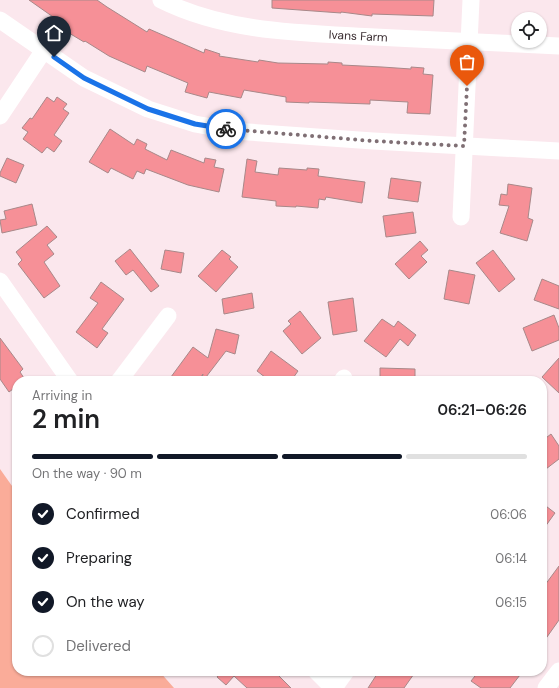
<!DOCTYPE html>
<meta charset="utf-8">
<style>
:root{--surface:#fff;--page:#f6f6f6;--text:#202124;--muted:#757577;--line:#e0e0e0;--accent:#111827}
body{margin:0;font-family:"DM Sans",sans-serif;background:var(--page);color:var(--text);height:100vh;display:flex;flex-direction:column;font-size:15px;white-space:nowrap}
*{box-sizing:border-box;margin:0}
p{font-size:13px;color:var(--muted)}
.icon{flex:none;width:22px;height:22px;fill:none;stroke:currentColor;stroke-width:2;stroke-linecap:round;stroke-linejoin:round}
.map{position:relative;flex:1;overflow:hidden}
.panel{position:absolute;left:12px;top:376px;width:535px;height:300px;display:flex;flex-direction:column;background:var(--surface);border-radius:16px;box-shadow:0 1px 3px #0004}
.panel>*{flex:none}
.buttons{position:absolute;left:511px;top:12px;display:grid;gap:8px}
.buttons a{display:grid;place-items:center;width:36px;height:36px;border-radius:50%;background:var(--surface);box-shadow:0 1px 3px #0004;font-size:20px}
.pin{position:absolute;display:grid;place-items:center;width:34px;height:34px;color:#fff;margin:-41px -17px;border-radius:50% 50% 50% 0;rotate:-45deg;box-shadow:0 0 4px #0007}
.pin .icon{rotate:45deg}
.courier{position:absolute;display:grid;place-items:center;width:40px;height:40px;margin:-20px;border:3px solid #1a73e8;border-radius:50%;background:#fff;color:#222;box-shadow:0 1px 5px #0007}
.headline em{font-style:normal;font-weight:600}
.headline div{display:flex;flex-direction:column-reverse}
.headline{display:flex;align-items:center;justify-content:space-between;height:68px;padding:0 20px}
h1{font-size:26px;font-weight:600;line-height:30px}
.bar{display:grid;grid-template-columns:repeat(4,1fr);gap:6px 4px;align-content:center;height:48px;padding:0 20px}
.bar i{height:5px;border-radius:3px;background:var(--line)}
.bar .on{background:var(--accent)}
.bar p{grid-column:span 4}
ol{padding:0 20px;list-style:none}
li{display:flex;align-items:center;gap:12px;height:44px}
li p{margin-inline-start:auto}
li .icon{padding:4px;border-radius:50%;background:var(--accent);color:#fff;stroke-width:4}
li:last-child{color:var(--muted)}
li i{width:22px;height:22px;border:2px solid var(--line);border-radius:50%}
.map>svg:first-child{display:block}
.green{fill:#faac99}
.building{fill:#f69097;stroke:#a88889}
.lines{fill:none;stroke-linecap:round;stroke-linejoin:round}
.minor{stroke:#fff;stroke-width:17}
.done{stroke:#7f6f74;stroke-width:4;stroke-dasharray:0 7.2}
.route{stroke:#1a73e8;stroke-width:5}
.labels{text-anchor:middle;stroke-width:3;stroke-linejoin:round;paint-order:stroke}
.street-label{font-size:12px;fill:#3c2f33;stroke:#fff}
</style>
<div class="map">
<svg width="559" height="688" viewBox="0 0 559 688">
<rect width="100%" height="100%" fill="#fbe7ed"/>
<polygon class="green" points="0,469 17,493 17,671 159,671 174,688 0,688"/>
<g class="building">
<polygon points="29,0 97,0 107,7 147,32 149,29 204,53 205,49 220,54 219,56 258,62 259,60 278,63 328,64 328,62 342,63 342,65 382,67 411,69 411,67 424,68 423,74 433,75 430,114 407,113 408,102 370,100 370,104 309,102 309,103 286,102 286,97 244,90 241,98 209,92 207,98 185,92 188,83 147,66 145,72 109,56 85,41 84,42 64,30 66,26"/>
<polygon points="272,0 434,0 433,16 372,14 372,16 341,12 341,13 272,8"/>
<polygon points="47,97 54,102 57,97 67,104 63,109 69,113 54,135 62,141 54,152 47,147 42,153 23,139 28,132 22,128 30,118 32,119"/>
<polygon points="110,129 134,145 137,139 147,144 145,149 167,160 171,150 204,163 205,158 216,160 214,167 224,169 219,192 188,185 146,169 144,174 137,171 133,179 111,168 108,173 89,162"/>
<polygon points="7,158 24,165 16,183 0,176 0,173"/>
<polygon points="247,159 257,161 255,172 278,175 279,168 307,170 307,168 319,169 318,176 365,182 362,203 326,197 325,200 319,199 318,208 296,206 296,207 276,206 276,201 242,197"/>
<polygon points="391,178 421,182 418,202 388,198"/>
<polygon points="508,184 532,188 528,218 533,220 527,241 500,233 509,206 499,205 501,194 507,195"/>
<polygon points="32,204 37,225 2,233 0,220 6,219 4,211"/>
<polygon points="413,212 416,233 386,237 383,216"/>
<polygon points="47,226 57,237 47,245 54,254 44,262 60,286 44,298 18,264 22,260 16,252"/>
<polygon points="420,241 428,250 421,256 427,262 409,279 395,264"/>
<polygon points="130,249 159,286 151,292 133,270 126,275 115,261"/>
<polygon points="165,250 184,253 181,273 161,269"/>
<polygon points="222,250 231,257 229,259 238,267 216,292 198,276"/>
<polygon points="493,250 515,279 499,292 476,263"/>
<polygon points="449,270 475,275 469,304 444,299"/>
<polygon points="542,279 559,286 559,309 534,300"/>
<polygon points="101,282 124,299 102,329 108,333 97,348 76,332 98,303 90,298"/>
<polygon points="252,293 254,308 224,314 222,299"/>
<polygon points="353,298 357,331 333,335 328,302"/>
<polygon points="300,311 321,338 302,354 283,331 291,324 288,321"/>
<polygon points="554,315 559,328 559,340 532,351 523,328"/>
<polygon points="382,319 394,327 398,321 416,335 408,346 400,339 386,357 364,341"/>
<polygon points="216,329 239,335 235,354 226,351 203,381 201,381 203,374 198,381 168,381 193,347 208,358"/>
<polygon points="0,338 23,369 20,372 26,381 17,381 17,386 9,392 0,379"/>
<polygon points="271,351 298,371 291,381 270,381 257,371"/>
<polygon points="559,358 559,393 542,377"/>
<polygon points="380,368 415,369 415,381 380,380"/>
<polygon points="551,434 559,446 559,459 542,472 542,441"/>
<polygon points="542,503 555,513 542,531"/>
<polygon points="559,566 559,620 542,644 542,589"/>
<polygon points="222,671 274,671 291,688 247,688 234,676 226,685 217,677"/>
<polygon points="379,671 416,671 404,688 368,688"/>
<polygon points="479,671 523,671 510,688 481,688 471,681"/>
</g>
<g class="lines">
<g class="minor">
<path id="s1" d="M 161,0 C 227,33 303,33 375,37 C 436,40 498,43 559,46"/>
<polyline points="0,20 84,78 148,109 195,124 234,131 373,141 559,151"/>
<polyline points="0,116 44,50"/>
<polyline points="461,217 471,0"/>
<polyline points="0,281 70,381"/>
<polyline points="119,381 168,316"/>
<polyline points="342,381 344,378"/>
<polyline points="316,671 333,688"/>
<polyline points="334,688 346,671"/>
<polyline points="546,688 559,671"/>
</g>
</g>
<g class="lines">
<polyline class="done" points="226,129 373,141 464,146 467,86"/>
<polyline class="route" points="54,57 84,78 148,109 195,124 226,129"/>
</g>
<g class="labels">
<g class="street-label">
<text dy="4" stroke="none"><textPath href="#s1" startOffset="202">Ivans Farm</textPath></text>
</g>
</g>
</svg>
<div class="buttons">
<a><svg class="icon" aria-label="locate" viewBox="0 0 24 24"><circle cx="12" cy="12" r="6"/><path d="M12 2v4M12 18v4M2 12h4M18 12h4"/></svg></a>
</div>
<div class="pin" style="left:467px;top:86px;background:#ea580c"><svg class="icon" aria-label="bag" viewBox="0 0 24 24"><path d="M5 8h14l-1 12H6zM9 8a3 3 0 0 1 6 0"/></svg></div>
<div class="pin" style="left:54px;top:57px;background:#1f2937"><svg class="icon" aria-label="home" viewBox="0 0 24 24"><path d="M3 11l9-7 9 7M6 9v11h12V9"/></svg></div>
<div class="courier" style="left:226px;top:129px"><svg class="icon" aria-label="bike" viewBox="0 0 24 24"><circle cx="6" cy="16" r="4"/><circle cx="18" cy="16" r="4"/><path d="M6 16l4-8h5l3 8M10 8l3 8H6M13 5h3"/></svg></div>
<section class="panel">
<div class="headline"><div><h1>2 min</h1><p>Arriving in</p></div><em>06:21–06:26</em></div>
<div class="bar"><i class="on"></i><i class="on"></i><i class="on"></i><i></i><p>On the way · 90 m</p></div>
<ol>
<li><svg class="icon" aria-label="check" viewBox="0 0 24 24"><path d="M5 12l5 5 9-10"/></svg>Confirmed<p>06:06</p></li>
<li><svg class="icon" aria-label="check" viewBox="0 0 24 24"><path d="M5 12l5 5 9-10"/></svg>Preparing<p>06:14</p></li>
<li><svg class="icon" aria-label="check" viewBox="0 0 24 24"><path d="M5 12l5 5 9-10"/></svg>On the way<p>06:15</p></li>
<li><i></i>Delivered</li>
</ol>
</section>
</div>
